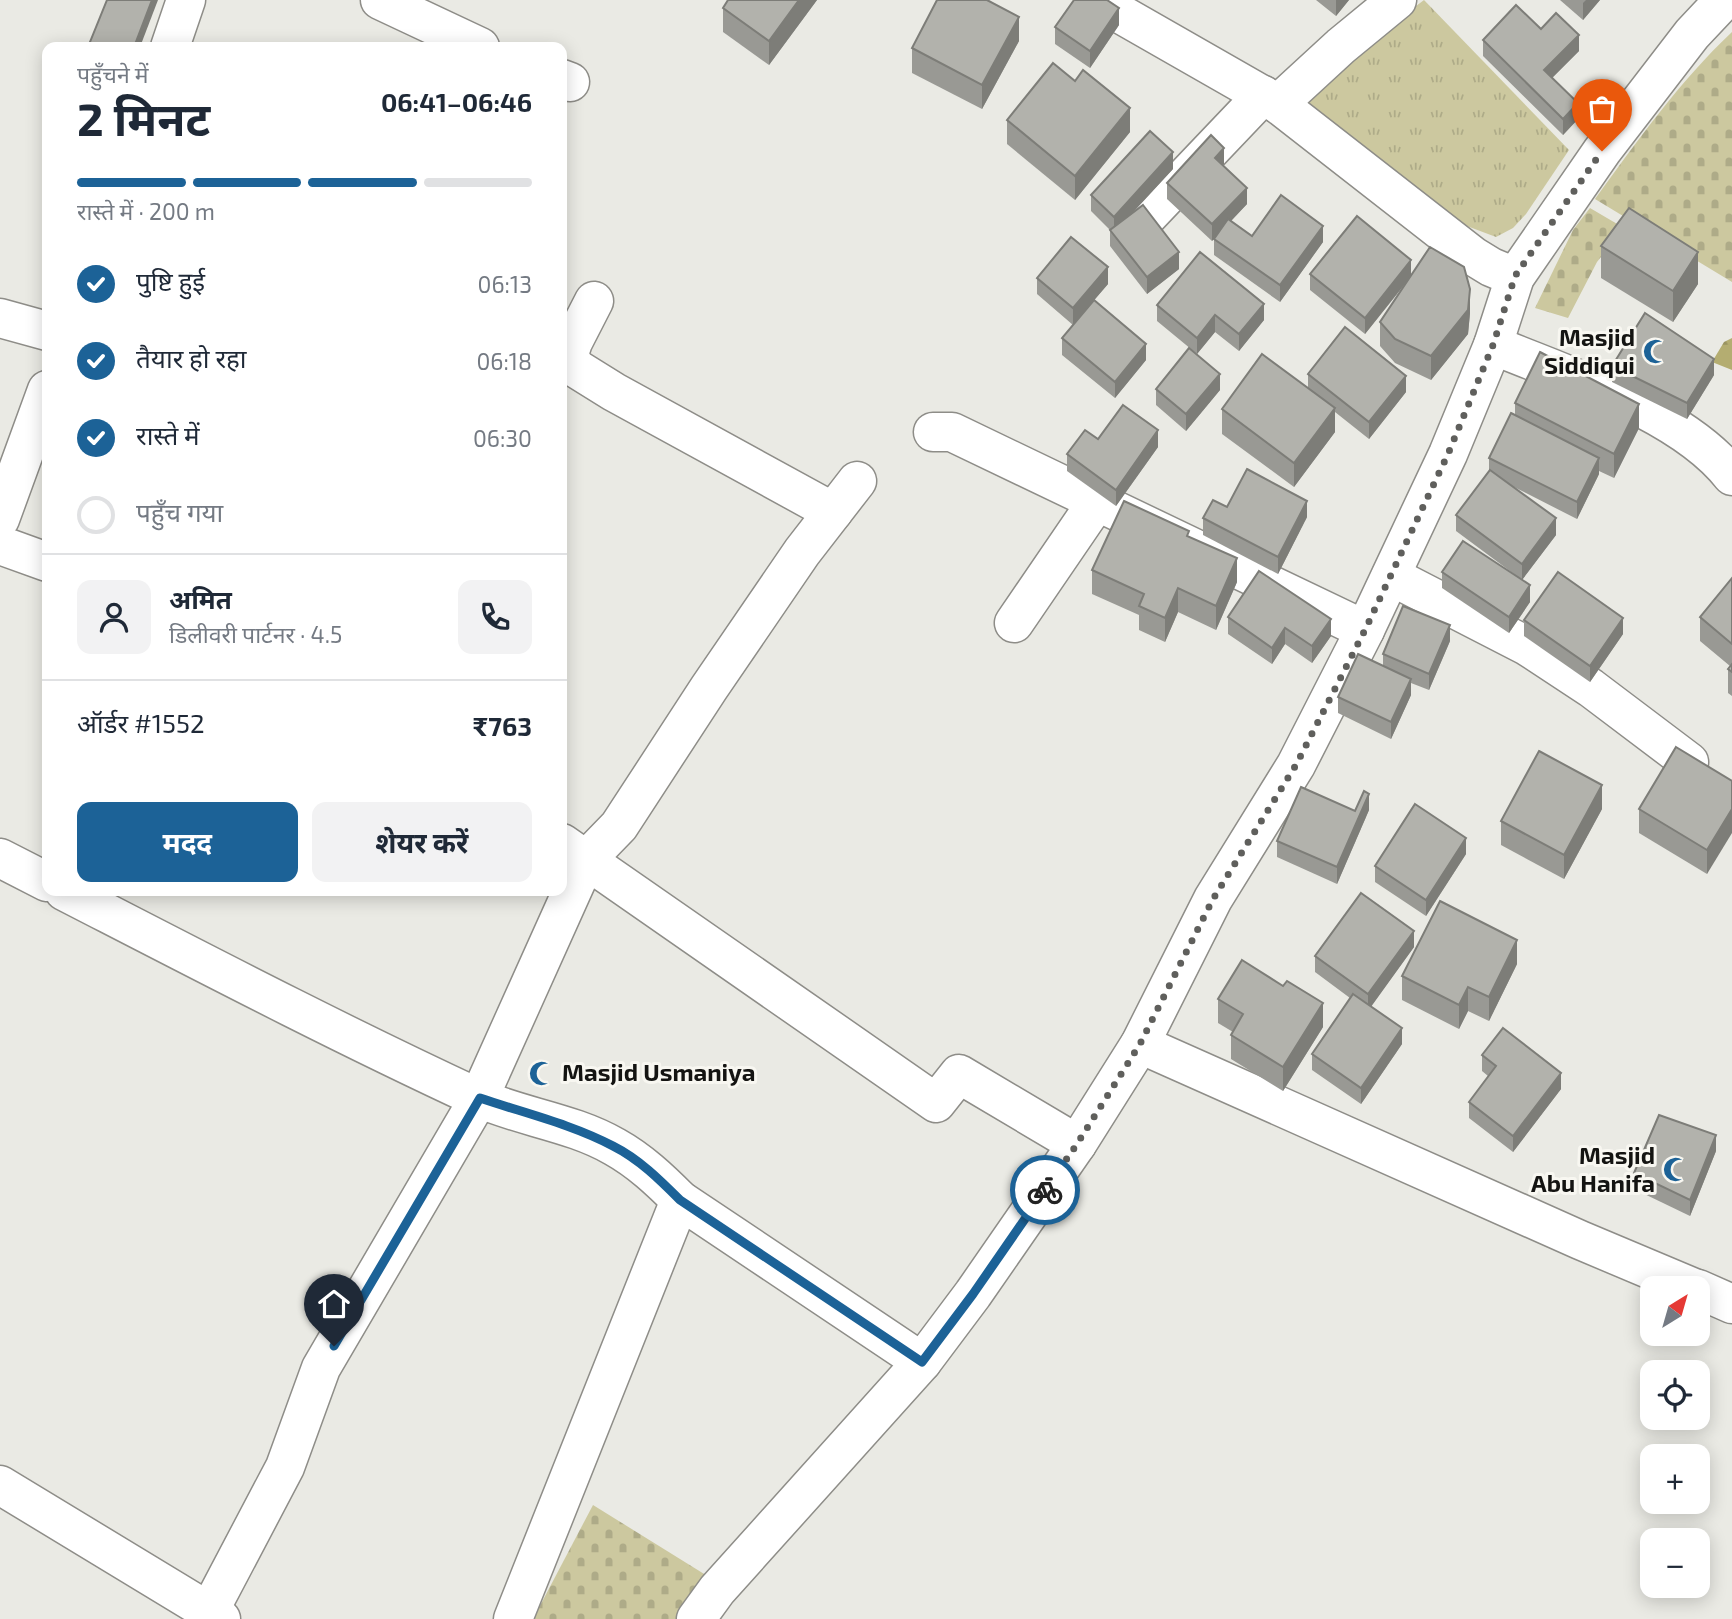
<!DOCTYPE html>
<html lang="hi">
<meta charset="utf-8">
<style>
:root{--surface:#fff;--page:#f2f2f3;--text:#1f2937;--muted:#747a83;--line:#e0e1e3;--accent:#1c6297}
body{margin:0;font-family:"Exo 2","Noto Sans Devanagari",sans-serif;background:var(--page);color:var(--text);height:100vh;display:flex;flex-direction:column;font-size:26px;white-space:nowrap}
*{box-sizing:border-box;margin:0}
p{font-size:23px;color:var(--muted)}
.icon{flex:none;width:38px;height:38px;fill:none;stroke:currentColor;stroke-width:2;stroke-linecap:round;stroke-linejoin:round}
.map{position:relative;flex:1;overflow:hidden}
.side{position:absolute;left:42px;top:42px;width:525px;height:854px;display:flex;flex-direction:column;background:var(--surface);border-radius:14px;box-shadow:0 4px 18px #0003}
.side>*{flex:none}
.needle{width:46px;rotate:37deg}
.fabs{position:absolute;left:1640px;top:1276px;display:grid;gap:14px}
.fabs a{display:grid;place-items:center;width:70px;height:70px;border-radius:14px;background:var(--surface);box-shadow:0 4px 18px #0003;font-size:35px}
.pin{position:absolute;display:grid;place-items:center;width:60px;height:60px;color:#fff;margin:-72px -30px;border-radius:50% 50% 50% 0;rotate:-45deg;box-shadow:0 0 7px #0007}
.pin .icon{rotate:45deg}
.courier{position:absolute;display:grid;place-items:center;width:70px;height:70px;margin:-35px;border:5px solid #1c6297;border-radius:50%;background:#fff;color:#222;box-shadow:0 2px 9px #0007}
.summary em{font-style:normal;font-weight:700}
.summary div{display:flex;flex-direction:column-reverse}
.summary{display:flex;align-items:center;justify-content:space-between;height:119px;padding:0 35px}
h1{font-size:46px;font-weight:700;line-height:52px}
.bar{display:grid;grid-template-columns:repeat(4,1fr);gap:10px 7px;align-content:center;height:84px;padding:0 35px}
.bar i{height:9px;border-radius:5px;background:var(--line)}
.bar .selected{background:var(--accent)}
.bar p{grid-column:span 4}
.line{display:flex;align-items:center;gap:18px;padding:0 35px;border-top:2px solid var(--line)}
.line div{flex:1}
.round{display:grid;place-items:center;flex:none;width:74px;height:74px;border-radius:14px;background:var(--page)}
ol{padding:0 35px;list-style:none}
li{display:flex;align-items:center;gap:21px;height:77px}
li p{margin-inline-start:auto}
li .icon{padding:7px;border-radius:50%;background:var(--accent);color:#fff;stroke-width:4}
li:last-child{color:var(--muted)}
li i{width:38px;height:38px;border:4px solid var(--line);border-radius:50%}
.action{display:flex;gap:14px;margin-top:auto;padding:14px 35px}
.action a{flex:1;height:80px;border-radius:14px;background:var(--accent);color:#fff;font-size:28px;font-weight:700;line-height:80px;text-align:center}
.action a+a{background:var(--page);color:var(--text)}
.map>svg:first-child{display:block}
.grass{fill:url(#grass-tufts)}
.forest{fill:url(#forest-firs)}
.cemetery{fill:url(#cemetery-stones)}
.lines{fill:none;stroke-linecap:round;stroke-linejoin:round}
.minor-casing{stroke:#8e8d88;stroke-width:41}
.highway-casing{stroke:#8e8d88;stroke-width:41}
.minor{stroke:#fff;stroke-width:38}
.highway{stroke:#fff;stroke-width:38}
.wall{fill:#999994}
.shaded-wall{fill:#7d7d78}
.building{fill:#b2b2ac;stroke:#7d7d78;stroke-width:2}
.done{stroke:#5f5f5c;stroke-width:7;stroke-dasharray:0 12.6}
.route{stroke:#1c6297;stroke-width:9}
.labels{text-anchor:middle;stroke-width:6;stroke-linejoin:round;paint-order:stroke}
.poi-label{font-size:24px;font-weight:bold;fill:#141412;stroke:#f8f7f1;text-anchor:end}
</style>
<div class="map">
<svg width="1732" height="1619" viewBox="0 0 1732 1619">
<defs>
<pattern id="grass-tufts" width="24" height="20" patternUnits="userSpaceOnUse" patternTransform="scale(1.75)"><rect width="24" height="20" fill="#ccc89f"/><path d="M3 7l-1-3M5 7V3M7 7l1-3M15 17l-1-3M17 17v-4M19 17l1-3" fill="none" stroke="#aeab88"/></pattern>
<pattern id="forest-firs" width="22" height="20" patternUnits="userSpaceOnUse" patternTransform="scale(1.75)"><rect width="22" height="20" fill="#b4ad71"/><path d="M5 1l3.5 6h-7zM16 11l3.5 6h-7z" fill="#9a9461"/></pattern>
<pattern id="cemetery-stones" width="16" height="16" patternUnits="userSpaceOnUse" patternTransform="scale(1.75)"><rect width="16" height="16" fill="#ccc89f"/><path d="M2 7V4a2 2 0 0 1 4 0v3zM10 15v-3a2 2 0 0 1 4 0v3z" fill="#aeab88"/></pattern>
</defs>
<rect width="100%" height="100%" fill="#eaeae4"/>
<polygon class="grass" points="1424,0 1569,150 1526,214 1513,228 1496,237 1443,217 1299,109 1301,93"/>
<polygon class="forest" points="1732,338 1732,370 1712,362 1724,342"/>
<g class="cemetery">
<path d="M 1732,32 L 1732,282 L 1595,199 C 1638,140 1679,82 1732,32 Z"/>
<polygon points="1590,208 1624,228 1597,262 1568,318 1535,308 1573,230"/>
<polygon points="593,1505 709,1577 682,1619 533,1619"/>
</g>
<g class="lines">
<defs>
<g id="minor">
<polyline points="380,0 480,47"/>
<polyline points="1096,0 1278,104 1473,256 1491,267 1515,277"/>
<polyline points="562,79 570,82"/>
<polyline points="1278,104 1341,46 1397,0"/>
<polyline points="1143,221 1263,95"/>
<polyline points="594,301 573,342 568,357 577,369 614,392 833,512"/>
<polyline points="0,318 47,331"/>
<path d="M 1493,345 C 1567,376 1682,412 1732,476"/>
<polyline points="933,432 952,432 1365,630"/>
<polyline points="0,545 47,562"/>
<polyline points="1391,576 1527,646 1591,688 1689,762"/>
<polyline points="1014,623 1096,503"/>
<polyline points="562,843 936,1103 959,1074 1077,1144"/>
<polyline points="0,858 47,882"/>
<path d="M 64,891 C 200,961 336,1032 476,1097 C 520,1117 572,1122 615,1147 C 640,1161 660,1180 680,1200 L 922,1362"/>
<polyline points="1140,1044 1580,1240 1694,1288"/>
<polyline points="1698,1289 1732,1304"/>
<polyline points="0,1485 221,1619"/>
<polyline points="205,1619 285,1467 321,1368 479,1098 586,860 619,826 709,688 802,552 857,481"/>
<polyline points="513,1619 680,1200"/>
<polyline points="696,1619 717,1590 922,1362 973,1294 1077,1144 1140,1044 1213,899 1296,765 1365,630 1448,454 1493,345 1515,277 1602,151 1692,34 1724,0"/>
</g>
<g id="highway">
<polyline points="170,47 186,0"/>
<polyline points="0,519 47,390"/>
</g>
</defs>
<use href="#minor" class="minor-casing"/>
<use href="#highway" class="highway-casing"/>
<use href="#minor" class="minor"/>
<use href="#highway" class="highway"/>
</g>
<g class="wall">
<polygon points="817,0 769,65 723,32 723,8"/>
<polygon points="1316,0 1349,0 1336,16"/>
<polygon points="1560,0 1600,0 1583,20"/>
<polygon points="1119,25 1090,68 1055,44 1055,27"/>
<polygon points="1541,29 1579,51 1552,78 1578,119 1563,135 1483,56 1483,40"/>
<polygon points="1019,41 982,109 912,73 912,48"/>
<polygon points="1075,81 1130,132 1075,200 1007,144 1007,120"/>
<polygon points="1224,164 1223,165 1247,204 1231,221 1252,236 1323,242 1280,302 1214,255 1214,239 1215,237 1212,241 1167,199 1167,183"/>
<polygon points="1173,169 1132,213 1179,269 1147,294 1110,246 1110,230 1091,211 1091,195"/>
<polygon points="1601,246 1698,284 1673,322 1601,278"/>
<polygon points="1310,274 1411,275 1470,313 1468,334 1431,380 1395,363 1380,346 1380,322 1406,283 1365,334 1310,290"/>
<polygon points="1037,278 1108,284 1094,300 1146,360 1115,398 1062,355 1062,338 1073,325 1037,294"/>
<polygon points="1157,305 1264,320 1239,351 1215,332 1197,354 1157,321"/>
<polygon points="1612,366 1714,375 1687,419 1612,382"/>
<polygon points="1308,374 1406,392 1369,439 1335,412 1335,432 1294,487 1222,434 1222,409 1308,388"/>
<polygon points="1156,389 1220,390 1186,431 1156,405"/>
<polygon points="1515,403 1639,428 1614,478 1599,471 1599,474 1577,519 1512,486 1556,535 1522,580 1456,531 1456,515 1489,472 1489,458 1515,415"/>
<polygon points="1158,447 1116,506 1067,471 1067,454"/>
<polygon points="1227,507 1307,517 1278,574 1203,535 1203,518"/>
<polygon points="1189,537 1237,582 1216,630 1178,612 1165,642 1139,630 1139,615 1092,594 1092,570"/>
<polygon points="1442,572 1530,602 1509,633 1442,588"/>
<polygon points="1732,578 1732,696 1728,693 1728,669 1730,666 1700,641 1700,617"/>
<polygon points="1228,617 1331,636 1312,663 1285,644 1272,664 1228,634"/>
<polygon points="1524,620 1623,634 1590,682 1524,636"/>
<polygon points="1450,641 1429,690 1411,683 1411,695 1391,739 1338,713 1338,697 1383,666 1383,654"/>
<polygon points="1732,781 1707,874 1639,833 1639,809"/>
<polygon points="1602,809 1564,879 1501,845 1501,821"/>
<polygon points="1369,810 1337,884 1277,857 1277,841 1355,811"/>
<polygon points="1466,854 1426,916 1375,882 1375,866"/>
<polygon points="1414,947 1371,1006 1402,1044 1361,1104 1312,1070 1312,1054 1350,998 1315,972 1315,956"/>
<polygon points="1517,964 1489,1021 1468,1011 1459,1029 1402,1000 1402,976"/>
<polygon points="1218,999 1323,1027 1283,1091 1231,1059 1231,1035 1233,1032 1218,1023"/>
<polygon points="1482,1055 1561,1089 1513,1152 1469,1118 1469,1102 1488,1076 1482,1071"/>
<polygon points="1716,1151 1690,1216 1634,1189 1634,1173"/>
</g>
<g class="shaded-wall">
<polygon points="152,0 158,0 140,47 134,47"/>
<polygon points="799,0 817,0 769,65 769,41"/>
<polygon points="1336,0 1349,0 1336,16"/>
<polygon points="1586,0 1600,0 1583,20 1583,3"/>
<polygon points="1119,8 1119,25 1090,68 1090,51"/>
<polygon points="1019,17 1019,41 982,109 982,85"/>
<polygon points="1579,35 1579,51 1544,86 1544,70"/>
<polygon points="1578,103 1578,119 1563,135 1563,119"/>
<polygon points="1130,108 1130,132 1075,200 1075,176"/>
<polygon points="1224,148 1224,164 1215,174 1215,158"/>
<polygon points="1173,152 1173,169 1114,233 1114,217"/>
<polygon points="1247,188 1247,204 1212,241 1212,224"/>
<polygon points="1323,226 1323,242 1280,302 1280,285"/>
<polygon points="1179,252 1179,269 1147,294 1147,277"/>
<polygon points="1698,252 1698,284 1673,322 1673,291"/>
<polygon points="1411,260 1411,276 1365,334 1365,318"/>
<polygon points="1108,267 1108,284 1073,325 1073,308"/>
<polygon points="1470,289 1470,313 1468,334 1431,380 1431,356"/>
<polygon points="1264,304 1264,320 1239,351 1239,334"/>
<polygon points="1215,315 1215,332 1197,354 1197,338"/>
<polygon points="1146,344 1146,360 1115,398 1115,382"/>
<polygon points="1714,359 1714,375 1687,419 1687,403"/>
<polygon points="1220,374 1220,390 1186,431 1186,414"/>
<polygon points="1406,376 1406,392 1369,439 1369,422"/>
<polygon points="1639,404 1639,428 1614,478 1614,454"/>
<polygon points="1335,408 1335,432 1294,487 1294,463"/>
<polygon points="1158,430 1158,447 1116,506 1116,490"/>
<polygon points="1599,458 1599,474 1577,519 1577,502"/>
<polygon points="1307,501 1307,517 1278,574 1278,557"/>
<polygon points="1556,518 1556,535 1522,580 1522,564"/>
<polygon points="1237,558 1237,582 1216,630 1216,606"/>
<polygon points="1530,585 1530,602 1509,633 1509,617"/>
<polygon points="1178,588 1178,612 1165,642 1165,618"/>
<polygon points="1623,618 1623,634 1590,682 1590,666"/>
<polygon points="1331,619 1331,636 1312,663 1312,646"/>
<polygon points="1450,625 1450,641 1429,690 1429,674"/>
<polygon points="1285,628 1285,644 1272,664 1272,648"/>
<polygon points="1411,679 1411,695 1391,739 1391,722"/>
<polygon points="1602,785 1602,809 1564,879 1564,855"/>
<polygon points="1369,794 1369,810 1337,884 1337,867"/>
<polygon points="1732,809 1732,833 1707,874 1707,850"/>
<polygon points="1466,838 1466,854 1426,916 1426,900"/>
<polygon points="1414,931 1414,947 1368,1011 1368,994"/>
<polygon points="1517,940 1517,964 1489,1021 1489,997"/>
<polygon points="1468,987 1468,1011 1459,1029 1459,1005"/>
<polygon points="1323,1003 1323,1027 1283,1091 1283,1067"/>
<polygon points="1402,1028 1402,1044 1361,1104 1361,1088"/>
<polygon points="1561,1073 1561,1089 1513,1152 1513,1136"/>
<polygon points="1716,1135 1716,1151 1690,1216 1690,1200"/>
</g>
<g class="building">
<polygon points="107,0 152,0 134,47 88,47"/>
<polygon points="728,0 799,0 769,41 723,8"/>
<polygon points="937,0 987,0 1019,17 982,85 912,48"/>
<polygon points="1074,0 1107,0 1119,8 1090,51 1055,27"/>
<polygon points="1516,5 1541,29 1556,13 1579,35 1544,70 1578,103 1563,119 1483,40"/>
<polygon points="1053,63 1075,81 1083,70 1130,108 1075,176 1007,120"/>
<polygon points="1150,131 1173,152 1114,217 1091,195"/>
<polygon points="1211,135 1224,148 1215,158 1247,188 1212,224 1167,183"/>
<polygon points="1281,195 1323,226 1280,285 1214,239 1228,219 1252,236"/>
<polygon points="1143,205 1179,252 1147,277 1110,230"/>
<polygon points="1629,208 1698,252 1673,291 1601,246"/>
<polygon points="1357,216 1411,260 1365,318 1310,274"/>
<polygon points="1071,237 1108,267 1073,308 1037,278"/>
<polygon points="1430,247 1464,267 1470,289 1468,310 1431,356 1395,339 1380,322"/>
<polygon points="1200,252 1264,304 1239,334 1215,315 1197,338 1157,305"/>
<polygon points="1094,300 1146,344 1115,382 1062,338"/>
<polygon points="1645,313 1714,359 1687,403 1612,366"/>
<polygon points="1345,327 1406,376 1369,422 1308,374"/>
<polygon points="1189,348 1220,374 1186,414 1156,389"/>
<polygon points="1540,352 1639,404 1614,454 1515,403"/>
<polygon points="1262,354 1335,408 1294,463 1222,409"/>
<polygon points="1123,405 1158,430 1116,490 1067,454 1085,430 1098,439"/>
<polygon points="1511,413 1599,458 1577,502 1489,458"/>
<polygon points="1247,469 1307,501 1278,557 1203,518 1213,500 1227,507"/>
<polygon points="1490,470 1556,518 1522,564 1456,515"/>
<polygon points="1124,501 1189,531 1187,536 1237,558 1216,606 1178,588 1165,618 1139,606 1144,594 1092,570"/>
<polygon points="1463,541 1530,585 1509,617 1442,572"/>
<polygon points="1259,571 1331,619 1312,646 1285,628 1272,648 1228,617"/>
<polygon points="1558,572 1623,618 1590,666 1524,620"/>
<polygon points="1732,578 1732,644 1700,617"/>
<polygon points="1403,606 1450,625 1429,674 1383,654"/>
<polygon points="1358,654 1411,679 1391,722 1338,697"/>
<polygon points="1732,664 1732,672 1728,669"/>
<polygon points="1676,747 1732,781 1732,809 1707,850 1639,809"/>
<polygon points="1539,751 1602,785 1564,855 1501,821"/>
<polygon points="1301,787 1355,811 1364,791 1369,794 1337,867 1277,841"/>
<polygon points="1415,804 1466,838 1426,900 1375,866"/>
<polygon points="1361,893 1414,931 1368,994 1315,956"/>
<polygon points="1440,901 1517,940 1489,997 1468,987 1459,1005 1402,976"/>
<polygon points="1242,960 1283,986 1287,981 1323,1003 1283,1067 1231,1035 1243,1014 1218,999"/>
<polygon points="1353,994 1402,1028 1361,1088 1312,1054"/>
<polygon points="1503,1028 1561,1073 1513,1136 1469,1102 1496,1066 1482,1055"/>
<polygon points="1659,1115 1716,1135 1690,1200 1634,1173"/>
</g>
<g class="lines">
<polyline class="done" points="1045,1190 1077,1144 1140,1044 1213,899 1296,765 1365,630 1448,454 1493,345 1515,276 1602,151"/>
<path class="route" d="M 334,1346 L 480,1098 C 524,1113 571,1124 613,1146 C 639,1159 660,1180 680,1200 L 922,1362 L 973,1294 L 1045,1190"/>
</g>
<defs>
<symbol id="mosque-bare" viewBox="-9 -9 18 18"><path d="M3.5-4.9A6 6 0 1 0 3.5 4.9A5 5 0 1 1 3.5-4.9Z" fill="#1c6297" stroke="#f8f7f1" stroke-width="2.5" paint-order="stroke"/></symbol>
</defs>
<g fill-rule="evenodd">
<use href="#mosque-bare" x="1638" y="334" width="35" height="35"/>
<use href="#mosque-bare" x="524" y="1056" width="35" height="35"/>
<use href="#mosque-bare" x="1658" y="1152" width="35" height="35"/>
</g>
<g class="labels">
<g class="poi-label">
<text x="1635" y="346">Masjid<tspan x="1635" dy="28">Siddiqui</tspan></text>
<text x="562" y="1081" text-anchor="start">Masjid Usmaniya</text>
<text x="1655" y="1164">Masjid<tspan x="1655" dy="28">Abu Hanifa</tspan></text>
</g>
</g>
</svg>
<div class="fabs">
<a><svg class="needle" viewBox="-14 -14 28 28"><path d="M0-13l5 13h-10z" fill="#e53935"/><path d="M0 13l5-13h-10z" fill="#747a83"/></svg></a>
<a><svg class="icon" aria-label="locate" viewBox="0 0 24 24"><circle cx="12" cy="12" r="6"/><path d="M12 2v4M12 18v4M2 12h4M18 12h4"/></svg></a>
<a>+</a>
<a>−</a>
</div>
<div class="pin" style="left:1602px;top:151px;background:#ea580c"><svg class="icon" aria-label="bag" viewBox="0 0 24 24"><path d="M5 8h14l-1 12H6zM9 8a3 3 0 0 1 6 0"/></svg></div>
<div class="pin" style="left:334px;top:1346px;background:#1f2937"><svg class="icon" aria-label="home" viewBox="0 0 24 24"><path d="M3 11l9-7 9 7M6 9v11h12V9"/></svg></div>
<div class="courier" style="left:1045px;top:1190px"><svg class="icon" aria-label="bike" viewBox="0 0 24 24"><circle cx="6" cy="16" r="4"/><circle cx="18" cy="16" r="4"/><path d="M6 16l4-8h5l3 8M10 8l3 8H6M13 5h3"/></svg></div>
<section class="side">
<div class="summary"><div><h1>2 मिनट</h1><p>पहुँचने में</p></div><em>06:41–06:46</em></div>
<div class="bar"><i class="selected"></i><i class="selected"></i><i class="selected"></i><i></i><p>रास्ते में · 200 m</p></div>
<ol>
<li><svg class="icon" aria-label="check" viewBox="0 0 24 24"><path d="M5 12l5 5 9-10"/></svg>पुष्टि हुई<p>06:13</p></li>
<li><svg class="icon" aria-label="check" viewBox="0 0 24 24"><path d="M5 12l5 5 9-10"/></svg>तैयार हो रहा<p>06:18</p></li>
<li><svg class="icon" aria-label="check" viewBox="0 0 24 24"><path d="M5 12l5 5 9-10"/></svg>रास्ते में<p>06:30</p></li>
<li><i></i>पहुँच गया</li>
</ol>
<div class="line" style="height:126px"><a class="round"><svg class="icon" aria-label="person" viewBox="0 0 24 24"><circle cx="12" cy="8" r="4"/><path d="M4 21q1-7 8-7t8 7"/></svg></a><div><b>अमित</b><p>डिलीवरी पार्टनर · 4.5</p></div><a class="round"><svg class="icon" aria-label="phone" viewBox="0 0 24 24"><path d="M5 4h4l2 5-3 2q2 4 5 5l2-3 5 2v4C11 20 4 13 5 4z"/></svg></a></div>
<div class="line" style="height:91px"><div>ऑर्डर #1552</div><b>₹763</b></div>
<div class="action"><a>मदद</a><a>शेयर करें</a></div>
</section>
</div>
